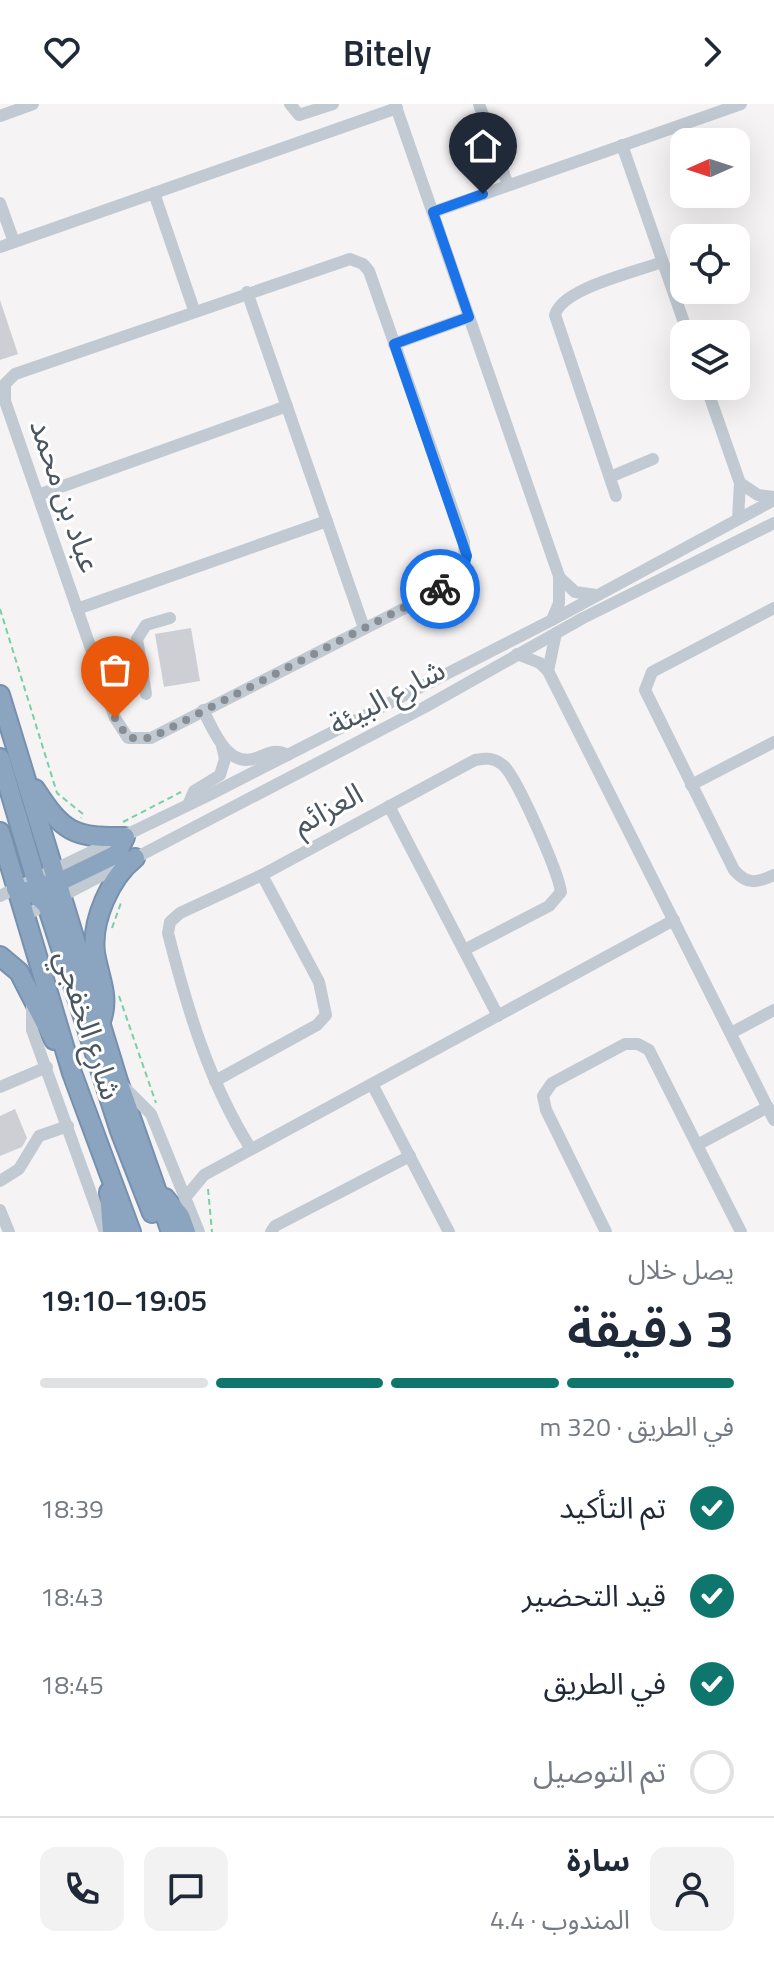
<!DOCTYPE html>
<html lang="ar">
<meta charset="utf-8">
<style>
:root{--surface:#fff;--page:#f2f2f3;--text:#1f2937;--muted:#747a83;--line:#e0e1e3;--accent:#0f766e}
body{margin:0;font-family:"Titillium Web","Noto Sans Arabic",sans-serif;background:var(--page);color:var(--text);direction:rtl;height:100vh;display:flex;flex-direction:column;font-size:30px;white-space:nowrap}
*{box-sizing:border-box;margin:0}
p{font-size:26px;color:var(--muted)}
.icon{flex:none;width:44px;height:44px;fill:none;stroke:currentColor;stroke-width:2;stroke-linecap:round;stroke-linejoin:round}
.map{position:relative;height:1128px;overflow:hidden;direction:ltr}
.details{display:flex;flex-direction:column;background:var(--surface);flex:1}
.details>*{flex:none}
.needle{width:52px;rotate:267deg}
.tools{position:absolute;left:670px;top:24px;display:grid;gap:16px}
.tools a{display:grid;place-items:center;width:80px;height:80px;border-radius:16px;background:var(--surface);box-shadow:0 8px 32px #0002;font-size:40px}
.pin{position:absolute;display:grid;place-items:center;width:68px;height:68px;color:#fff;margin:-82px -34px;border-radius:50% 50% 50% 0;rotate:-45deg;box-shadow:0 0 8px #0007}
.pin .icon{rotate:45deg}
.courier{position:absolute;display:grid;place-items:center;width:80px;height:80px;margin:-40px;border:6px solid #1a73e8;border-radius:50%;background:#fff;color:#222;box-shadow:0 2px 10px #0007}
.overview em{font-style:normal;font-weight:600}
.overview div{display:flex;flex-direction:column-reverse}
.overview{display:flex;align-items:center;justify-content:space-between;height:136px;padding:0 40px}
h1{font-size:52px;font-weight:600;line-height:60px}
.bar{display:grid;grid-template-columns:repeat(4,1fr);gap:12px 8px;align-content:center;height:96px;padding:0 40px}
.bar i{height:10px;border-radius:6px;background:var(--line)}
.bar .active{background:var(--accent)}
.bar p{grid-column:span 4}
.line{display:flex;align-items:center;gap:20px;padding:0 40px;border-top:2px solid var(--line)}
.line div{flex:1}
.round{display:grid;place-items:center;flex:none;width:84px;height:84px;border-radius:16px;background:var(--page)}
ol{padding:0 40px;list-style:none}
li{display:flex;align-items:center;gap:24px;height:88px}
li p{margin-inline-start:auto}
li .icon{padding:8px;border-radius:50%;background:var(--accent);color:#fff;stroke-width:4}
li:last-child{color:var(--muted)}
li i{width:44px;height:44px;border:4px solid var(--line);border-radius:50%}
header{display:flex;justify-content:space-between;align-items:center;height:104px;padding:0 40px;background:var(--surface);font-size:36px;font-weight:600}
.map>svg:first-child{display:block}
.building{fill:#cdcfd5}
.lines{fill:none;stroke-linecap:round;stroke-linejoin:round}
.highway-casing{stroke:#7690ad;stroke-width:22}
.path{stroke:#7ad0a6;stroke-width:2;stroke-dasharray:6 4;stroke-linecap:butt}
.minor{stroke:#c1cad2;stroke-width:12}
.highway{stroke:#8ba5c1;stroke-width:18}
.done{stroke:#868d94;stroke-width:8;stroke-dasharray:0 14.4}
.route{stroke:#1a73e8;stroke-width:10}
.labels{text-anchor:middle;stroke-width:6;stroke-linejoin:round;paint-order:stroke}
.street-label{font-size:30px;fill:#4a5661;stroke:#fff}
</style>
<header><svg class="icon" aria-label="forward" viewBox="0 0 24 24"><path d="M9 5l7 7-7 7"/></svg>Bitely<svg class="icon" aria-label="heart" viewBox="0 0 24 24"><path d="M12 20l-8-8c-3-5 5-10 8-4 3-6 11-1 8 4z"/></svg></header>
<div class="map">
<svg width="774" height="1128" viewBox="0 0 774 1128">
<rect width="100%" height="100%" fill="#f5f3f3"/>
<g class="building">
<polygon points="0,196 18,250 0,256"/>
<polygon points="191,524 200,577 164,583 155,530"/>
<polygon points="15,1005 27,1034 22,1043 0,1052 0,1012"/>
</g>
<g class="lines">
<defs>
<g id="highway">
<polyline points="0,591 118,977 171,1128"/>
<polyline points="0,654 36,776 55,792"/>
<path d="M 35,685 C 63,728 73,734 125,733 L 117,750 L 49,783"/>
<polyline points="0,728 72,969 131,1128"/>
<polyline points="16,785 34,789 47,801 120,1027 152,1109"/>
<polyline points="0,852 19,868 54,936"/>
<path d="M 101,917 C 110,892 99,874 95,849 C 91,817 110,774 135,754"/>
<polyline points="109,1088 112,1128"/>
<polyline points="165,1094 180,1112 186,1128"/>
</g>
</defs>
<use href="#highway" class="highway-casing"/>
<g class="path">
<polyline points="0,505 57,689 83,710 81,714"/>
<polyline points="123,718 181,688"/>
<polyline points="112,824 122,796"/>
<polyline points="119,892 156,999"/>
<polyline points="208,1085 212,1128"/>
</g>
<g class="minor">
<polyline points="290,0 299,11 333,0"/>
<polyline points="395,0 559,472 559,499 552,516"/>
<polyline points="479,0 508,81"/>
<polyline points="0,12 33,0"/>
<polyline points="622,41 688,230"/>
<polyline points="154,89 194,206"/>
<polyline points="0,99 14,138"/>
<polyline points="433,108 741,0"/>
<polyline points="0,143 397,4"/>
<polygon points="350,155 363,160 369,167 464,438 465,462 444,484 151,634 128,634 115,614 5,297 5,280 15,270"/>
<polyline points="247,188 364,524"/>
<polyline points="394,240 469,213"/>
<polyline points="706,282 740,379 738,415"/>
<polyline points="610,373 653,355"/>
<polyline points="740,379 758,391 774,393"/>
<polyline points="38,391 287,302"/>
<path d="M 616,392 L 555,211 C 562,184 636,168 662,158"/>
<polyline points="560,474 575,488 596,491"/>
<path d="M 774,504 L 652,568 L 645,586 L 734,766 C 747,781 757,779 774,771"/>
<polyline points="77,505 327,417"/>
<polyline points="517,550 540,559 548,567 774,1016"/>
<polyline points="97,561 137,544"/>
<polyline points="548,567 556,529"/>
<polyline points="146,590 137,535 146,521 170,514"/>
<path d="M 203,606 C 214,627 228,667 259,653 C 270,648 277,645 288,651"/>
<polyline points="691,681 774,638"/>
<polyline points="188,701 194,687 220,671 225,655 222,642"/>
<polyline points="389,702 498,912"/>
<polyline points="0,792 213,689 552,516 774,396"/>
<polyline points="24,812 425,603 583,514 774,419"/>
<polyline points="32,893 32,926 105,1128"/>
<polyline points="731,929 774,906"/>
<polyline points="118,977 151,1010 199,1128"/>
<polyline points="215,977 317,921 326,911 319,878 262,771"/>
<polyline points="372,980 449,1128"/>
<polyline points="0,983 47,963"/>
<polyline points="699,1040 768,1003"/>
<path d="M 251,1045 C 209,979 187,904 168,829 L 170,818 L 180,809 L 262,771 L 475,656 C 486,654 494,653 504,662 C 518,676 558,767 561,788 L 549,802 L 464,846"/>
<polyline points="0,1077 19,1065 39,1032 68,1022"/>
<polyline points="185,1094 204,1071 674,816"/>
<polyline points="0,1106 9,1128"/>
<polyline points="271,1128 275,1122 410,1052"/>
<polyline points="606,1128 546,1006 543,992 552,979 625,940 638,940 649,946 741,1128"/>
</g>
<use href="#highway" class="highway"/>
</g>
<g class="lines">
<polyline class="done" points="115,614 128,634 151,634 440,485"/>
<polyline class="route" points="440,485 461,470 467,452 394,240 469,213 433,108 483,90"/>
</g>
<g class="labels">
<g class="street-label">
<text transform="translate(65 392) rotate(71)" y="10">عباد بن محمد</text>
<text transform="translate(387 593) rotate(-28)" y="10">شارع البيئة</text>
<text transform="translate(328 705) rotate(-28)" y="10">العزائم</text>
<text transform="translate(88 921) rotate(72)" y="10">شارع الخفجي</text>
</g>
</g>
</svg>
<div class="tools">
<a><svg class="needle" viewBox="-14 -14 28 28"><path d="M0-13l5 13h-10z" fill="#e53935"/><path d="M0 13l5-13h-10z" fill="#747a83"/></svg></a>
<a><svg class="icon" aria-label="locate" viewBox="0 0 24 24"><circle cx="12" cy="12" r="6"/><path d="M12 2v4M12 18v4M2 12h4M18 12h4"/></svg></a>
<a><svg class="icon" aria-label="layers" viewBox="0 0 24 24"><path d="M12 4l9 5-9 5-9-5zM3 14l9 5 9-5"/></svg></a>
</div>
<div class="pin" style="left:115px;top:614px;background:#ea580c"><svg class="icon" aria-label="bag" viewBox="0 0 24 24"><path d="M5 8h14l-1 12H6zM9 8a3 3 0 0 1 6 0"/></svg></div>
<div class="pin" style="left:483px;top:90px;background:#1f2937"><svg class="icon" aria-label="home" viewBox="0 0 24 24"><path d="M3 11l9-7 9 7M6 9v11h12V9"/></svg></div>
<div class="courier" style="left:440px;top:485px"><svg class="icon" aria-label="bike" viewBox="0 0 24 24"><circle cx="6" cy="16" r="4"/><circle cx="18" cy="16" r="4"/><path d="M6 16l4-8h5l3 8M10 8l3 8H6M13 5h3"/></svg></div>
</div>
<section class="details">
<div class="overview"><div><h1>3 دقيقة</h1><p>يصل خلال</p></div><em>19:05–19:10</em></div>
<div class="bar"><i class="active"></i><i class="active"></i><i class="active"></i><i></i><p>في الطريق · 320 m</p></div>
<ol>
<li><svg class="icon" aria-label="check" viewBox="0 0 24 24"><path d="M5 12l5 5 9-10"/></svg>تم التأكيد<p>18:39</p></li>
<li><svg class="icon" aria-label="check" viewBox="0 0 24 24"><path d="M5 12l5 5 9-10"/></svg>قيد التحضير<p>18:43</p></li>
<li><svg class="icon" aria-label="check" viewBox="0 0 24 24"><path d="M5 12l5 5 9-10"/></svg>في الطريق<p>18:45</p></li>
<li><i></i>تم التوصيل</li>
</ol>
<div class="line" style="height:144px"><a class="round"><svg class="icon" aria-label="person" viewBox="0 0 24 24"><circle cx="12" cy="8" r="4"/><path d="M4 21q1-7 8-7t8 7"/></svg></a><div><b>سارة</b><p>المندوب · 4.4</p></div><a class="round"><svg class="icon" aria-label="chat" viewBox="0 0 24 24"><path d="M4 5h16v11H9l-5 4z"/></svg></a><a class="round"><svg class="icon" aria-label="phone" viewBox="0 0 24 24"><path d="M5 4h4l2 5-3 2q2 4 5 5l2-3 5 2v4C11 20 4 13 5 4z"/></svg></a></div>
</section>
